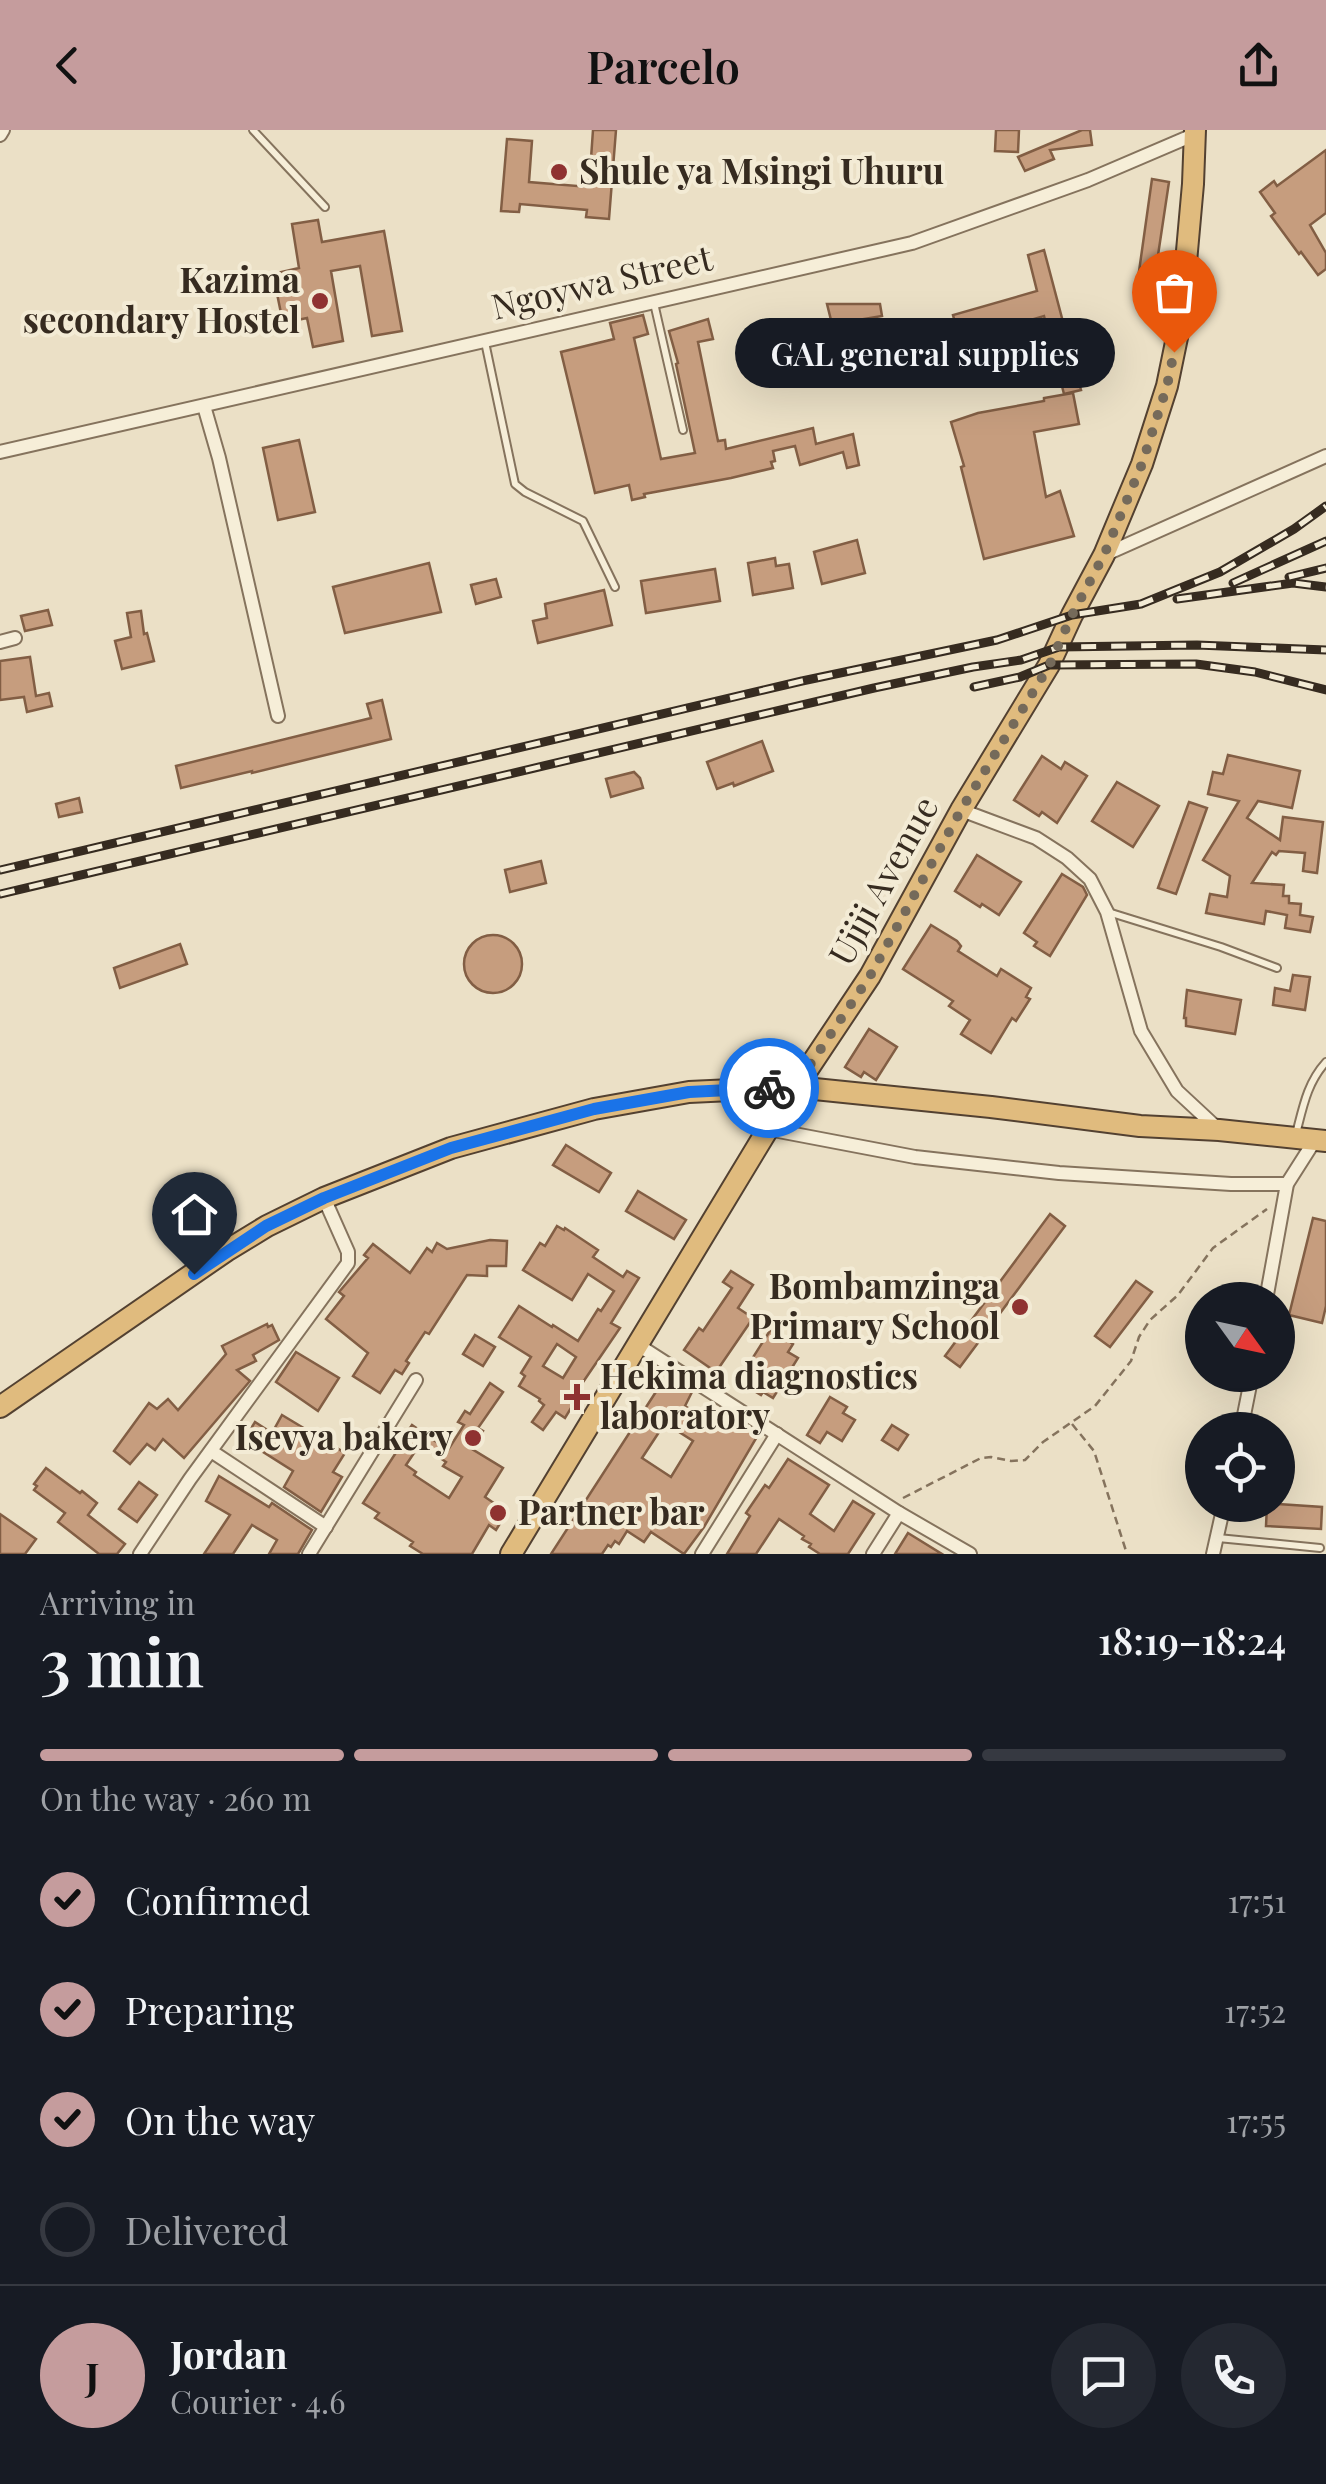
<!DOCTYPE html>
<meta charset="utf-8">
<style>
:root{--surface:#171b24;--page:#242831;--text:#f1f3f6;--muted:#9ea1a6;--line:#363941;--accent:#c59c9d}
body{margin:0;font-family:"Playfair Display",serif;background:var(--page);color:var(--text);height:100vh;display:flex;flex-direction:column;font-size:38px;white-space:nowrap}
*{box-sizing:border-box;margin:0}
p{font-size:32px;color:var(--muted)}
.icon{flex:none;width:55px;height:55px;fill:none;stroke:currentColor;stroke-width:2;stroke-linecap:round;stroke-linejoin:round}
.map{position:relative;height:1424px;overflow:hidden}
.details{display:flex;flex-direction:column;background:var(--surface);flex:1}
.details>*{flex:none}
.needle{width:65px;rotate:123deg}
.tools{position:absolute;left:1185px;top:1152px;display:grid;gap:20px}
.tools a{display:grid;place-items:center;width:110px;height:110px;border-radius:50%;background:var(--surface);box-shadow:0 10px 40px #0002;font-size:50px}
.pin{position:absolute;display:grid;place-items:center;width:85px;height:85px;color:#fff;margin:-102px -42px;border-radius:50% 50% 50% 0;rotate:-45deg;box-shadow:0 0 10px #0007}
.pin .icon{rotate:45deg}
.courier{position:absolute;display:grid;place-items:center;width:100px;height:100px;margin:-50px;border:8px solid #1a73e8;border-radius:50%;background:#fff;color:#222;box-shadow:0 2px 12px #0007}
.bubble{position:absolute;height:70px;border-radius:35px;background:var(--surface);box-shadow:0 10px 40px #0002;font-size:32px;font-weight:600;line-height:70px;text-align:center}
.headline em{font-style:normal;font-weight:600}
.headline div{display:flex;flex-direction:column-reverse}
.headline{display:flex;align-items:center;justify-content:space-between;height:170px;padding:0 40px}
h1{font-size:65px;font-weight:600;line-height:75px}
.bar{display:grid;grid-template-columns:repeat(4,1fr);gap:15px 10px;align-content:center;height:120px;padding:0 40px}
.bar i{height:12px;border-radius:8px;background:var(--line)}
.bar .selected{background:var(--accent)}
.bar p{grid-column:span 4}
.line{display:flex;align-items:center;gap:25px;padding:0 40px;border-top:2px solid var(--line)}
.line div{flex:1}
.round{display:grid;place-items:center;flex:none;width:105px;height:105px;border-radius:52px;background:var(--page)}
ol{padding:0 40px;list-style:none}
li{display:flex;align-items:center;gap:30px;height:110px}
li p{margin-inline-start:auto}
li .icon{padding:10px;border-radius:50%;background:var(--accent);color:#111;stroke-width:4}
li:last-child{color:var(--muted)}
li i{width:55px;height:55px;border:5px solid var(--line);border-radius:50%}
header{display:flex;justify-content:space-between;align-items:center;height:130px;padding:0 40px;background:var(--accent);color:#111;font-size:45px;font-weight:600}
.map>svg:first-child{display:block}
.building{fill:#c69d7e;stroke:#825e44;stroke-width:2.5;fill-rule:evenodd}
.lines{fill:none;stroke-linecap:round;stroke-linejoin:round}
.service-casing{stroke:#85735d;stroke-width:10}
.minor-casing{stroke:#85735d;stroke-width:16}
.trunk-casing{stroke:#534131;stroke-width:24}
.path{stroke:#85735d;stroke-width:2.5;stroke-dasharray:8 5;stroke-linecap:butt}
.service{stroke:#f6eed8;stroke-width:6}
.minor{stroke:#f6eed8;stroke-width:12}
.trunk{stroke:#e0bb7e;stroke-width:20}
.rail-casing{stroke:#362b20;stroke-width:9}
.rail{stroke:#f3ebd5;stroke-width:5;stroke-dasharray:15;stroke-linecap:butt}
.done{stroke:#756a5a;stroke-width:10;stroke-dasharray:0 18}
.route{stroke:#1a73e8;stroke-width:12}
.poi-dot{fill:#8f3231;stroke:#f3ebd5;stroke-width:4}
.labels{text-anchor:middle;stroke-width:8;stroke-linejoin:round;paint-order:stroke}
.poi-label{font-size:35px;font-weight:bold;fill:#362b20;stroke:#f3ebd5;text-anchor:start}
.street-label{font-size:35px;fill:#362b20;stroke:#f3ebd5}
</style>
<header><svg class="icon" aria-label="back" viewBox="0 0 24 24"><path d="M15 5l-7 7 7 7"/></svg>Parcelo<svg class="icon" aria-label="share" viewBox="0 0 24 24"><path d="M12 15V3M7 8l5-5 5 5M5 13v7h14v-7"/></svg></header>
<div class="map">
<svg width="1326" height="1424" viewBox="0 0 1326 1424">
<rect width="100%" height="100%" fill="#ebe0c6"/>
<g class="building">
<polygon points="593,0 616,0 609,89 586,87 587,80 520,74 519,82 501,81 507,9 532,11 529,52 589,57"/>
<polygon points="996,0 1019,0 1018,22 995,21"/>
<polygon points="1082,0 1090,0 1092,15 1050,20 1054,29 1025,41 1018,27"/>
<polygon points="1326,20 1326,83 1310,95 1326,123 1326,139 1318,145 1301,122 1299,124 1271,86 1275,83 1260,62 1274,51 1277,56"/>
<polygon points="1152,49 1169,52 1151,172 1135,170"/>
<polygon points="318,90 322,112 384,101 402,201 372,206 360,136 331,141 343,211 313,217 307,188 283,193 273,144 299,138 292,94"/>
<polygon points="1044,120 1081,260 1064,264 1044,186 960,211 953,185 1037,161 1028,125"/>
<polygon points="827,174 880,174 882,186 864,189 879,248 863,252 860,238 844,242"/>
<polygon points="643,185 648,204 634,208 661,329 695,323 676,234 678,233 669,201 708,189 713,209 698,212 718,311 725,310 726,319 813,298 816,314 853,304 859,335 847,338 843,322 800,335 795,316 773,321 775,331 771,332 773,338 731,348 644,364 645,367 632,370 629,355 595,363 561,222 614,209 610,193"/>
<polygon points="1073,263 1079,294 1034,302 1046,367 1060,361 1074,406 984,429 961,337 964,336 951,292 978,283 1044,271 1044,268"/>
<polygon points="299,310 315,382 278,390 263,318"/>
<polygon points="857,410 865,443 822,454 814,422"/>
<polygon points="775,428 776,436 789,434 793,458 753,465 748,433"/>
<polygon points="429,433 441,482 345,503 333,457"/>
<polygon points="715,439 720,471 646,483 641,451"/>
<polygon points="496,449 501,467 476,474 471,455"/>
<polygon points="604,460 612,495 538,513 533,491 547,488 545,474"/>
<polygon points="48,480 52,495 25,501 21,486"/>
<polygon points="141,481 144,504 147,503 154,531 122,539 115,511 131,507 127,483"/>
<polygon points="30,527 36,566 49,563 52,576 27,582 24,567 0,570 0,531"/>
<polygon points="382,570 391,609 252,643 252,641 181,658 176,636 371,588 367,574"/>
<polygon points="762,611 773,641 734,656 733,653 717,659 707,632"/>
<polygon points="1228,625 1300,641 1292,678 1258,671 1247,688 1280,710 1283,687 1323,692 1317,743 1303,741 1305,723 1279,721 1276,725 1272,722 1252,753 1284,755 1283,766 1289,766 1289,773 1301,774 1300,785 1313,787 1310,802 1285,798 1287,785 1266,781 1264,794 1206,783 1210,764 1227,767 1230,746 1203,730 1239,671 1208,664 1213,642 1223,644"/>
<polygon points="1042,626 1061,639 1065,632 1087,646 1057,693 1042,682 1039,686 1014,670"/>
<polygon points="634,642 640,648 643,658 611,667 606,649"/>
<polygon points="1117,652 1159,676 1133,717 1092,691"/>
<polygon points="79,668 82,682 59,687 56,674"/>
<polygon points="1189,672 1207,678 1176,764 1158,758"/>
<polygon points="977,725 1021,752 999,785 982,774 980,777 955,761"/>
<polygon points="541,731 546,753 510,762 505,740"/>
<polygon points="1062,744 1083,757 1087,765 1050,826 1034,816 1037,812 1024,803"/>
<polygon points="931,795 957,811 961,816 958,821 997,846 1001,839 1031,858 1026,867 1030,869 1016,891 1012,888 991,923 961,904 970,890 949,876 953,871 903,839"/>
<circle cx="493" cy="834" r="29"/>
<polygon points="180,814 187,834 120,858 114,838"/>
<polygon points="1293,845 1310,847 1305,880 1273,875 1275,858 1290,861"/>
<polygon points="1187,860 1241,870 1235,904 1186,896 1186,888 1184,888"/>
<polygon points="869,899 897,917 876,950 864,942 861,947 845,937"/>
<polygon points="566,1015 611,1043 599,1062 553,1035"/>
<polygon points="638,1061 686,1090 674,1109 626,1081"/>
<polygon points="1050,1084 1065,1096 960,1237 945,1226"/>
<polygon points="1313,1088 1326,1091 1326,1176 1322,1193 1289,1185"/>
<path d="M 557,1096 L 564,1100 L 565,1098 L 598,1120 L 593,1127 L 623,1147 L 627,1141 L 639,1148 L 611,1193 L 620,1198 L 579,1258 L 582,1260 L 565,1288 L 556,1282 L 543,1300 L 532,1292 L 544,1275 L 539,1271 L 540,1269 L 519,1256 L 525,1246 L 521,1243 L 531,1227 L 499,1207 L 519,1176 L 552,1197 L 553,1195 L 578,1211 L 598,1179 L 601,1181 L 614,1161 L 588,1144 L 572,1170 L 523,1140 L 540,1113 L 545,1116 ZM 557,1214 L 576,1227 L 563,1248 L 543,1236 Z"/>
<polygon points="490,1110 507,1111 506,1136 487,1136 487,1146 467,1145 429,1204 425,1202 406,1231 409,1233 402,1244 395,1240 380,1263 353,1246 368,1223 326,1189 344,1166 339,1162 368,1128 364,1125 373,1114 410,1143 427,1118 432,1122 437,1113 447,1119"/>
<polygon points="731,1141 753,1155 738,1178 753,1188 716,1242 684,1220 699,1198 703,1201 732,1158 723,1152"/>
<polygon points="1136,1151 1152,1162 1110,1217 1095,1206"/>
<polygon points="267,1194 268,1197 272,1195 279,1210 253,1225 256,1231 237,1240 250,1251 184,1328 163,1309 155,1320 147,1314 130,1334 114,1321 149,1273 157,1279 168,1269 178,1280 226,1224 222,1216"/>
<polygon points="771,1199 793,1214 788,1222 798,1228 773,1268 763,1262 761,1265 738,1251"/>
<polygon points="475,1205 495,1217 483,1236 463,1224"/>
<polygon points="296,1222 339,1248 318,1281 276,1252"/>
<path d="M 673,1249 L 692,1262 L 685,1276 L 719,1298 L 726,1288 L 758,1305 L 704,1397 L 684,1424 L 651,1402 L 644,1412 L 627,1401 L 619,1414 L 615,1411 L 611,1417 L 608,1415 L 602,1424 L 551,1424 L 661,1254 L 668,1258 ZM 665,1293 L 693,1311 L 671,1347 L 642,1328 Z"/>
<path d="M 490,1253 L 503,1262 L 478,1298 L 483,1301 L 472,1319 L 503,1338 L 485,1367 L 507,1382 L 496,1400 L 489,1395 L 472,1424 L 423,1424 L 410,1416 L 413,1412 L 375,1388 L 379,1383 L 363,1373 L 401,1315 L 399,1314 L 412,1295 L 448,1320 L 464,1295 L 458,1292 L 465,1281 L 470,1284 ZM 420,1314 L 446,1332 L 443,1336 L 462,1347 L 449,1368 L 414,1345 L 416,1342 L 406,1335 Z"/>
<polygon points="830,1267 847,1277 843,1283 855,1290 842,1311 827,1302 820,1313 807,1305"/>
<polygon points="282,1285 345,1323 333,1342 342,1347 321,1382 284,1357 293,1341 244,1310 255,1292 272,1303"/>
<polygon points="892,1295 908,1305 898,1320 882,1310"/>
<polygon points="788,1329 829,1355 810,1384 834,1401 853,1371 874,1384 848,1424 820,1424 809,1417 811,1414 802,1409 804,1406 779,1389 756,1424 727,1424 750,1386 746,1383 765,1355 769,1358"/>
<polygon points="46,1338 80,1363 82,1361 97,1373 88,1385 125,1414 117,1424 99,1424 58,1392 65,1383 34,1360 37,1356 34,1354"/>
<polygon points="219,1346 269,1377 272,1373 312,1400 298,1424 269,1424 277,1410 252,1395 233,1424 204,1424 230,1385 206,1371"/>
<polygon points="139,1352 157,1365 137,1392 119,1379"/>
<polygon points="1278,1374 1322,1377 1321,1399 1266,1396 1267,1375"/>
<polygon points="0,1384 36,1409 25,1424 0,1424"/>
<polygon points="908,1403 942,1424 895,1424"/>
</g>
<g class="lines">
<defs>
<g id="service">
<polyline points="253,0 325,77"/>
<polyline points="654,173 683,300"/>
<polyline points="485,212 515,354 525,362 583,391 615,457"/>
<polyline points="1108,782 1221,817 1277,838"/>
<path d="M 1296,1004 C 1303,977 1307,953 1326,932"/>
<polyline points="1218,1408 1320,1418"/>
</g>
<g id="minor">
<polyline points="0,5 3,0"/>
<polyline points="204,276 219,328 278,586"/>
<polyline points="0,322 912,113 1088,50 1198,3"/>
<polyline points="1104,425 1326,326"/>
<polyline points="0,512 15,508"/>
<polyline points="961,680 1036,708 1067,728 1090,749 1107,782 1141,901 1177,961 1219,1000"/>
<polyline points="768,999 915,1027 1059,1043 1231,1054 1287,1054"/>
<polyline points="1266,1170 1287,1054 1315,1010"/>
<polyline points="638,1215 899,1383 970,1424"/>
<polyline points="1241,1300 1252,1245"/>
<polyline points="211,1321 326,1397"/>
<polyline points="140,1424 190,1349 348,1133 348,1122 324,1068"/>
<polyline points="309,1424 416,1250"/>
<polyline points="702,1424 777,1304"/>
<polyline points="873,1424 899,1383"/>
<polyline points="1213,1424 1224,1375"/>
</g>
<g id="trunk">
<polyline points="0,1277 226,1121 267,1096 324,1068 451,1018 594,979 689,962 795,957 991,977 1140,996 1219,1000 1326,1011"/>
<polyline points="511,1424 768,999 870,846 961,680 1049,535 1072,485 1104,425 1142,334 1167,256 1181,188 1193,54 1195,0"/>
</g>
</defs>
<use href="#service" class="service-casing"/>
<use href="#minor" class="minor-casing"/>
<use href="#trunk" class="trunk-casing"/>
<g class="path">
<polyline points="1072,1294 1094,1321 1127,1424"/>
<polyline points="903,1368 981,1328 991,1327 1011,1331 1025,1330 1043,1312 1095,1276 1131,1231 1139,1207 1150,1190 1178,1165 1213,1118 1267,1079"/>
</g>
<use href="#service" class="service"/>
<use href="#minor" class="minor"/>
<use href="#trunk" class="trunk"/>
<defs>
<g id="rail">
<polyline points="1289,447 1326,438"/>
<polyline points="1233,453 1326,411"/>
<polyline points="1177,469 1293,453 1326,457"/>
<polyline points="974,557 1020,547 1049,535 1196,534 1255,542 1326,560"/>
<polyline points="0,740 802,551 997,510 1072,485 1141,474 1220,442 1294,399 1326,376"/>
<polyline points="0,764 874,558 973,537 1021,530 1059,517 1197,515 1326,520"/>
</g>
</defs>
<use href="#rail" class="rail-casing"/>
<use href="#rail" class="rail"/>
</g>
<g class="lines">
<polyline class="done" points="769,958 795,957 870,846 961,680 1049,536 1072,485 1104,425 1142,334 1167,256 1174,222"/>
<polyline class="route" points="194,1144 266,1096 324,1068 451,1018 594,979 689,962 769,958"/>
</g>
<g class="poi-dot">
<circle cx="559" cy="42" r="10"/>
<circle cx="320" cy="171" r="10"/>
<circle cx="1020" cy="1177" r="10"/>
<path d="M572 1252h10v10h10v10h-10v10h-10v-10h-10v-10h10z"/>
<circle cx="473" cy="1308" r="10"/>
<circle cx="498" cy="1383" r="10"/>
</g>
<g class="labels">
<g class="poi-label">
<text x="579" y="54">Shule ya Msingi Uhuru</text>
<text x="300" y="163" text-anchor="end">Kazima<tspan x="300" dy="40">secondary Hostel</tspan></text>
<text x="1000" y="1169" text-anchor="end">Bombamzinga<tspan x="1000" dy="40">Primary School</tspan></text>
<text x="600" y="1259">Hekima diagnostics<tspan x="600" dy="40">laboratory</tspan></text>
<text x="453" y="1320" text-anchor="end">Isevya bakery</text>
<text x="518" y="1395">Partner bar</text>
</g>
<g class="street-label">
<text transform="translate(602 153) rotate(-13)" y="12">Ngoywa Street</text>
<text transform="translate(884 751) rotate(-61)" y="12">Ujiji Avenue</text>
</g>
</g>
</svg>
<div class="tools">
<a><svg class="needle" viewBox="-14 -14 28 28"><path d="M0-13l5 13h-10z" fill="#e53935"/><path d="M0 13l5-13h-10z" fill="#9ea1a6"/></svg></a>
<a><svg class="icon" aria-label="locate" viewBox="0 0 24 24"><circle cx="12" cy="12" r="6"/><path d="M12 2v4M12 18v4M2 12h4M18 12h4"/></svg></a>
</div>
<div class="pin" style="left:1174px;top:222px;background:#ea580c"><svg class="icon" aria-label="bag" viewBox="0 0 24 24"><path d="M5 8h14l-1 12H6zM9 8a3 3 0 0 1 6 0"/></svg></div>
<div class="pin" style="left:194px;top:1144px;background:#1f2937"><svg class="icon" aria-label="home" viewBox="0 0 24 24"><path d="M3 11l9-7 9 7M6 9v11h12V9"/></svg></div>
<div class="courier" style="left:769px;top:958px"><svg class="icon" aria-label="bike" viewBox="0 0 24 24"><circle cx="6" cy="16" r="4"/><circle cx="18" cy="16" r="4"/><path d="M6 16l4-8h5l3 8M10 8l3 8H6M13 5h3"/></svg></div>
<div class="bubble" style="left:735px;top:188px;width:380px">GAL general supplies</div>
</div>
<section class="details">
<div class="headline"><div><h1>3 min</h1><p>Arriving in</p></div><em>18:19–18:24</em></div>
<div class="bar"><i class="selected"></i><i class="selected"></i><i class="selected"></i><i></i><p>On the way · 260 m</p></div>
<ol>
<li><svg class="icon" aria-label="check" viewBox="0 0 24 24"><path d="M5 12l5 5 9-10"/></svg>Confirmed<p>17:51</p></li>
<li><svg class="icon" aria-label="check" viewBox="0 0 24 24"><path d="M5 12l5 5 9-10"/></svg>Preparing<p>17:52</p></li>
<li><svg class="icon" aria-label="check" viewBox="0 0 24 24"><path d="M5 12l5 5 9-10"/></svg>On the way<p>17:55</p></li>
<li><i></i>Delivered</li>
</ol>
<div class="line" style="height:180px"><b class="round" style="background:var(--accent);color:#111">J</b><div><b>Jordan</b><p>Courier · 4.6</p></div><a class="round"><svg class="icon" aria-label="chat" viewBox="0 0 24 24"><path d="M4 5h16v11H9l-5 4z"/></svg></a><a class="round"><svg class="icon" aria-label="phone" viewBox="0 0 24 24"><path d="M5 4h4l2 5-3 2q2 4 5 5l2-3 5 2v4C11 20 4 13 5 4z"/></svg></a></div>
</section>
